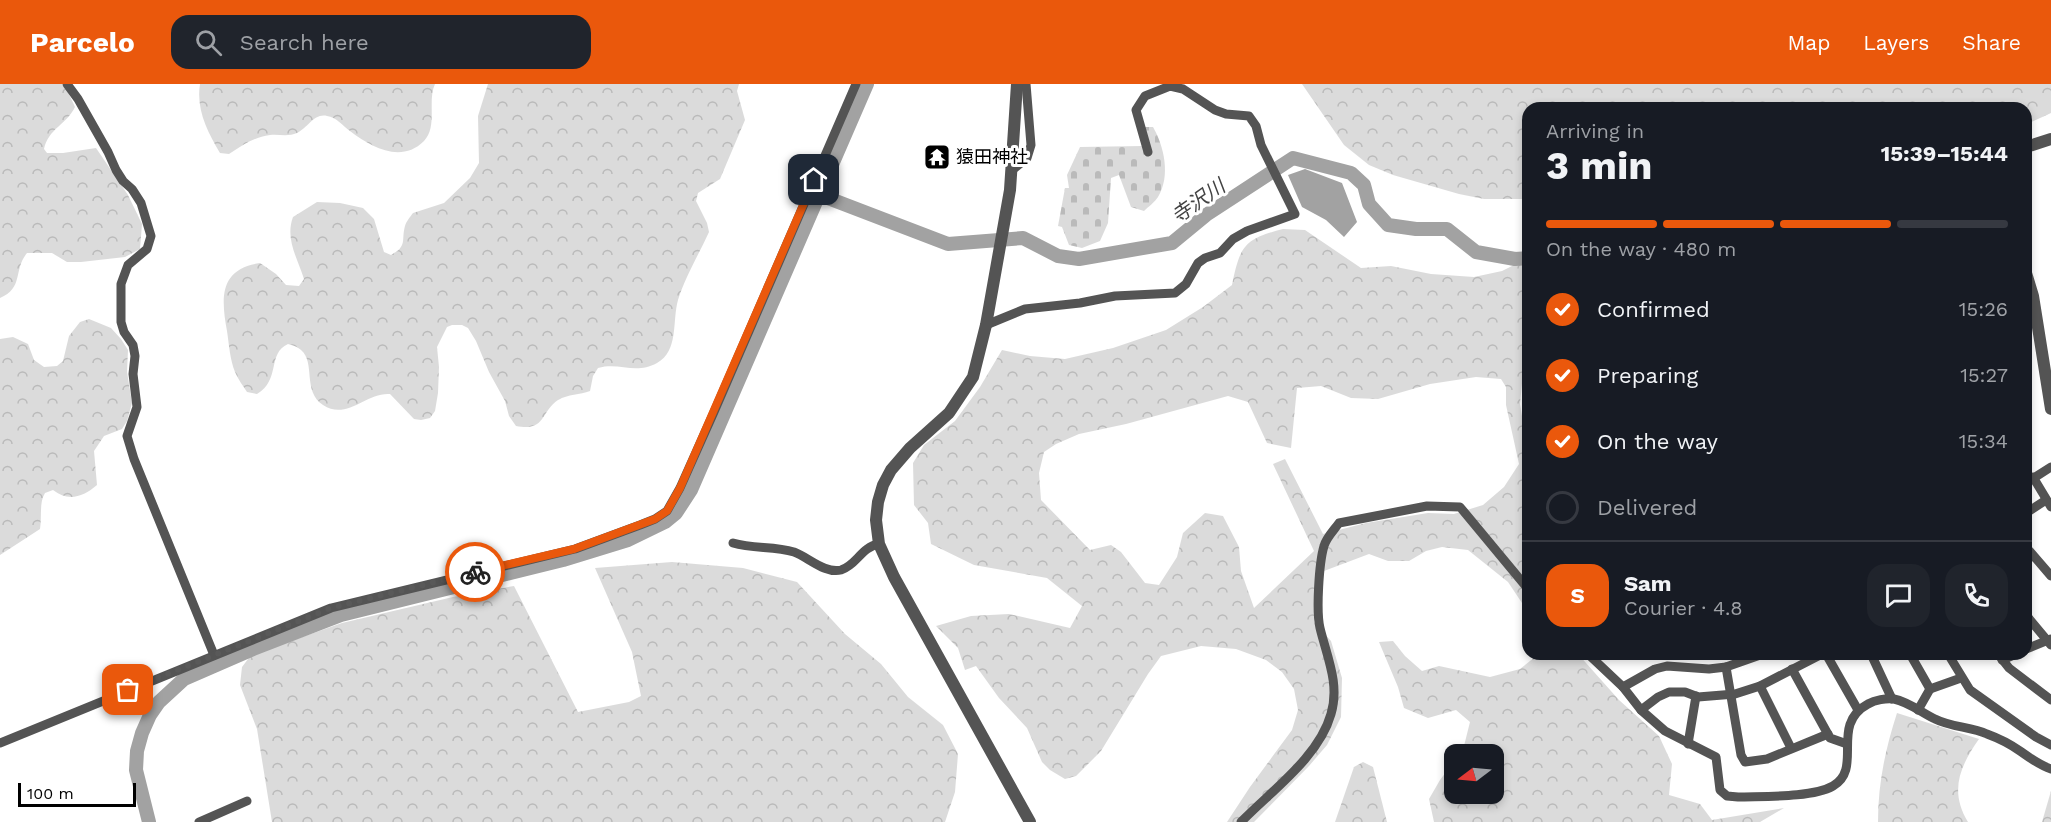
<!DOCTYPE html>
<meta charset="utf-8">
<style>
:root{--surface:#171b24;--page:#20242c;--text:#f1f3f6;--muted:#9ea1a6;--line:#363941;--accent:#ea580c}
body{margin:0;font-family:"Work Sans","Noto Sans JP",sans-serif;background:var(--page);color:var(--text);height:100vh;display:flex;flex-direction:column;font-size:22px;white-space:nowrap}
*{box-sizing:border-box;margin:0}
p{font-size:20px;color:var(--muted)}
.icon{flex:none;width:33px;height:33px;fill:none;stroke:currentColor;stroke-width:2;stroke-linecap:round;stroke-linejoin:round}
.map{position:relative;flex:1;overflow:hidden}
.sheet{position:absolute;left:1522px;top:18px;width:510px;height:558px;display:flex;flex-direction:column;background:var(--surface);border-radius:18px;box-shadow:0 3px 9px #0003}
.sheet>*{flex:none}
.needle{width:39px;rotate:254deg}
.tools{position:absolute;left:1444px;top:660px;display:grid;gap:12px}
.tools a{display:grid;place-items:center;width:60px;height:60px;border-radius:12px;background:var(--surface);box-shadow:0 3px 9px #0003;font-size:30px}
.scale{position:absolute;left:18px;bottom:15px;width:118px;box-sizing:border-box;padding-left:6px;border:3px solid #000;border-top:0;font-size:16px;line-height:21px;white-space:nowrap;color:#000;-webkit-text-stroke:4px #fff;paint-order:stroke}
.pin{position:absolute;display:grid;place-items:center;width:51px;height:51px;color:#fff;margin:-26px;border-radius:12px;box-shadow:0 3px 9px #0006}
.courier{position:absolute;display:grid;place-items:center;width:60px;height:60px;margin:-30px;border:4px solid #ea580c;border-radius:50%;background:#fff;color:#222;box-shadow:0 2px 8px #0007}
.summary em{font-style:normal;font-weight:700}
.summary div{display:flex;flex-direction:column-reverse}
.summary{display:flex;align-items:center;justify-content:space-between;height:102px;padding:0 24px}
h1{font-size:39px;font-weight:700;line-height:45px}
.bar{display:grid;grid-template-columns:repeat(4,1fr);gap:9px 6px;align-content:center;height:72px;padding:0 24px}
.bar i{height:8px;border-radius:4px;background:var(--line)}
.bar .active{background:var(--accent)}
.bar p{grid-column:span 4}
.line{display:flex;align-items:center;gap:15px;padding:0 24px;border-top:2px solid var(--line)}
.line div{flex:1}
.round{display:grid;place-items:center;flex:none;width:63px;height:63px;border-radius:18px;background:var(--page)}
ol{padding:0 24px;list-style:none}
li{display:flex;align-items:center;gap:18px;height:66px}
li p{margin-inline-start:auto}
li .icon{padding:6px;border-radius:50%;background:var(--accent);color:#fff;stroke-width:4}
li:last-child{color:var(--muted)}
li i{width:33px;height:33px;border:3px solid var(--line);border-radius:50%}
header{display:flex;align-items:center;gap:36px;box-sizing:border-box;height:84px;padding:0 30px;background:var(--accent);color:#fff}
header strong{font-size:28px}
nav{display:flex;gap:33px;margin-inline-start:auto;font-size:21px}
.search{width:420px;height:54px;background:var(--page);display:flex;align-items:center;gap:15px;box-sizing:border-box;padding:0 21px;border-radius:18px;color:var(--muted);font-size:22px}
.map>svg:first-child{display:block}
.forest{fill:url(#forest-crowns);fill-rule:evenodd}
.cemetery{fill:url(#cemetery-stones)}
.water{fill:#a2a2a2}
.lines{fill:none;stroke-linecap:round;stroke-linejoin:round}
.river{stroke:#a2a2a2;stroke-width:14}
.minor{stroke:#545454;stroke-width:9}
.tertiary{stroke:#545454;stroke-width:12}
.done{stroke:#595959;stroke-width:6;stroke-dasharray:0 10.8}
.route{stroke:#ea580c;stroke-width:8}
.labels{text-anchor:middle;stroke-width:6;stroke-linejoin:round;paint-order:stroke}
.poi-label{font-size:18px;fill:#000;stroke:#fff;text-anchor:start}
.water-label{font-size:20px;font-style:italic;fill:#434343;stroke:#fff}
</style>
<header>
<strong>Parcelo</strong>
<div class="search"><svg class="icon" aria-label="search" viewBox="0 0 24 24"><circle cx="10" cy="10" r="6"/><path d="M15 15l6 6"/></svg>Search here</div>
<nav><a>Map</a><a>Layers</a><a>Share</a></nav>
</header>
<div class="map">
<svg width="2051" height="738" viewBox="0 0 2051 738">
<defs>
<pattern id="forest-crowns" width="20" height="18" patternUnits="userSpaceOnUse" patternTransform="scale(1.5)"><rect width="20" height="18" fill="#dbdbdb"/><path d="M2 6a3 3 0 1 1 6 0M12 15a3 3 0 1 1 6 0" fill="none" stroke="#bababa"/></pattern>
<pattern id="cemetery-stones" width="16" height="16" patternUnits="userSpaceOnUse" patternTransform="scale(1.5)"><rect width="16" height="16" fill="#dbdbdb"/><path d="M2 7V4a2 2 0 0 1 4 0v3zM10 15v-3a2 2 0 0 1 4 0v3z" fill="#bababa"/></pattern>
</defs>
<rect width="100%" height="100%" fill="#fff"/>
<g class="forest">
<path d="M 0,0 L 62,0 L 68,8 L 75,23 C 67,40 48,45 44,65 L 47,69 L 63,69 L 96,64 L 128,111 L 142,140 L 140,165 L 125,173 L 81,178 L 67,178 L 52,169 L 27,169 C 13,186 24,204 0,214 Z"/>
<path d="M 200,0 L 435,0 C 427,17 438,42 424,57 C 401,80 371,63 350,47 C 343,42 336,33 327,32 C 314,29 308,44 297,49 C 288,53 279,50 270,51 C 254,53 243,61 229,70 L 220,69 C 207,47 196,25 200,0 Z"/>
<path d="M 488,0 L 739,0 L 737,7 L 745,36 L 720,95 L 698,109 L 696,117 L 707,139 L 709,148 C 699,170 685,193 678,216 C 672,237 679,267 657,279 C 635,291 620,278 598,284 L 593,292 L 590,307 C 580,311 568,310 558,316 C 540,328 546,348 516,342 L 509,332 L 505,317 L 489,288 L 476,257 L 468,244 L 462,241 L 452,241 L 447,243 L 437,263 L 439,283 L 438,309 L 435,327 L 430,334 L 421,336 L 414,335 L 390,310 C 366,308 347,337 323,321 C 302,307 316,279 301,266 C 298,263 292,261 288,260 C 267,269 281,296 257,310 L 247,308 C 243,302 238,295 235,288 C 230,276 229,260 227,247 C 221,214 219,185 260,179 L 276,190 L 286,201 L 299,202 L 304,195 C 297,173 285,155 293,133 L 317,118 L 340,119 L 363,124 L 374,135 L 384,168 L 391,171 C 408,162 401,156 405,142 C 406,138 410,133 413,129 L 444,119 L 470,94 L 479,79 L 478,32 Z"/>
<polygon points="1302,0 2051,0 2051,29 2027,40 2026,24 1528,24 1528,115 1484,115 1459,110 1393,91 1369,81 1344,61"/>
<path d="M 1283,145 L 1305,146 L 1361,184 L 1391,182 L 1431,190 L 1474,193 L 1502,187 L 1528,174 L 1528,239 L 1520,320 L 1528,369 L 1528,528 L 1508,498 L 1468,466 L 1442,463 L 1426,467 L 1409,477 L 1388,477 L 1369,470 L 1316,490 L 1314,538 L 1331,557 L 1342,594 L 1341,633 L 1327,661 L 1309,682 L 1254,738 L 1227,738 L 1250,703 L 1292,646 L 1298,626 L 1294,605 L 1282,588 L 1266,576 L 1236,565 L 1201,562 L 1161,572 L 1148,590 L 1101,667 L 1076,692 L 1065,695 L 1050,686 L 1042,678 L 1027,644 L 999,614 L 976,582 L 965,586 L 958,564 L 936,542 L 971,532 L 1009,530 L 1070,544 L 1082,522 L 1047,494 L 974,481 L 931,460 L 928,439 L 914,421 L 913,379 L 924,361 L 955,337 L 980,303 L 1002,266 L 1030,272 L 1065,275 L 1113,264 L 1166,246 L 1203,223 L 1232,201 C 1240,162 1244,155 1283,145 ZM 1476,293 L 1501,295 L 1506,303 L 1506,321 L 1519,380 L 1504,403 L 1483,421 L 1454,430 L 1428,429 L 1366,439 L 1323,450 L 1285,375 L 1273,380 L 1314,467 L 1254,524 L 1241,487 L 1239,463 L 1223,432 L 1205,429 L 1183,449 L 1177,473 L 1159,501 L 1145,499 L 1121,468 L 1111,461 L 1090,466 L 1041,416 L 1039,389 L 1044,368 L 1056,360 L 1079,350 L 1126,340 L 1228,312 L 1248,318 L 1267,359 L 1291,364 L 1297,304 L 1321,302 L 1351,314 L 1378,315 L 1430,300 Z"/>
<path d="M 89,235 L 111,244 L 121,255 L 128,266 L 127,288 L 132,319 L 127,337 L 122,345 L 104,352 L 94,367 L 97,401 C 83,413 68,418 53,406 L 45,409 C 39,418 42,433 40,445 L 0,471 L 0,255 L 13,253 L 28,260 L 34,276 L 44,283 L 57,282 L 63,277 L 69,252 L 80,238 Z"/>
<polygon points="672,478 743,484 797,498 845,550 881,580 908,613 943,641 958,670 955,708 945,738 272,738 257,645 240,601 242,583 251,571 342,539 453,513 514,502 578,628 629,618 641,612 632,568 595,484"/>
<polygon points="1393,557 1405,572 1422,587 1439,582 1490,593 1520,585 1535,573 1536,570 1578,570 1619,616 1659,652 1672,680 1669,711 1700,720 1712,736 1784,724 1760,738 1434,738 1429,715 1440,696 1455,676 1455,710 1494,710 1494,670 1460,670 1463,666 1470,638 1456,626 1428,634 1404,624 1398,603 1379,558"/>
<path d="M 1897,629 L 1979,655 C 1960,682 1949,707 1968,738 L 1878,738 C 1878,700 1885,666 1897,629 Z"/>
<polygon points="1363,678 1373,683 1387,738 1335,738 1354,683"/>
<polygon points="2051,707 2051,738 2042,738"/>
</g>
<path class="cemetery" d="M 1137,43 L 1153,43 C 1164,62 1171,92 1158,113 C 1155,118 1148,123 1144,127 L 1131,123 L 1119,91 L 1111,94 L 1108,139 L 1100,157 L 1082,164 L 1069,161 L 1062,143 L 1058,142 L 1065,104 L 1069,104 L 1067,91 L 1080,63 L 1142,62 Z"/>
<polygon class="water" points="1305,85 1342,99 1357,138 1344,153 1326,136 1302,123 1288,91"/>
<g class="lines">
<g class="river">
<polyline points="820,111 948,160 1023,154 1058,172 1079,175 1172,159 1206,131 1293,74 1351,89 1364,101 1369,120 1388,141 1416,145 1447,145 1476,168 1515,175 1528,174"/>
<polyline points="149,738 136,686 137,667 142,649 150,631 159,618 184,595 253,565 341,531 563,476 628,456 665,438 676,429 691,406 867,0"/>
</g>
<g class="minor">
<polyline points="67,0 78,15 108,68 116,86 123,97 132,105 141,119 151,152 147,165 128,181 121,200 121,238 124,248 133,261 135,272 133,290 137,323 127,352 134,375 214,571"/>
<polyline points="1011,87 1027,74 1031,61 1026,0"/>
<polyline points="986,241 1025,225 1080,219 1115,212 1175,209 1186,200 1198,179 1205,174 1220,169 1233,155 1247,147 1295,130 1261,61 1256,42 1249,32 1226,30 1215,26 1183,5 1170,2 1145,12 1136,26 1148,68"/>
<polyline points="2033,393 2051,423"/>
<polyline points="2026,399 2051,383"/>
<polyline points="2026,429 2046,416"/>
<path d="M 733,459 C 753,465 774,462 794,468 C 808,473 825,490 841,486 C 857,481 861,463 879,460"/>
<polyline points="2026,463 2051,492"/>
<polyline points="2026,531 2051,561"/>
<polyline points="2026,565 2051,555"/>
<path d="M 1588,570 L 1623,603 L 1641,626 L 1665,647 L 1716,673 L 1720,706 L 1727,712 L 1738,713 C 1763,712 1812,714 1833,702 C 1864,684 1829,641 1868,620 C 1875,616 1886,614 1894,615 C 1909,618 1922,629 1935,635 C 1951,643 1971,643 1987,650 C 1998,654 2010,660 2020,667 C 2030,674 2039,681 2051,685"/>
<polyline points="1826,570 1858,626"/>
<polyline points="1871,570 1892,615"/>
<polyline points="1910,570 1930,605 1961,594"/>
<polyline points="1948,570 1970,606 2036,653 2051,661"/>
<polyline points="1998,570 2009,584 2051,616"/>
<polyline points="2002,576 2016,570"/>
<polyline points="1726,583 1741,671 1745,678 1767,675 1828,650"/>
<polyline points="1792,585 1830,654 1847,660"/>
<polyline points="1760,602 1791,664"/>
<polyline points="1623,603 1655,585 1667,582 1709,585 1726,583 1763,570"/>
<polyline points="1641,626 1658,613 1669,608 1685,608 1698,613 1735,610 1760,602 1822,570"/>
<polyline points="1918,626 1930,605"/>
<polyline points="0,659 331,524 575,465 640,441 655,435 667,427 680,404 714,328 856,0"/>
<polyline points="1688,660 1696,612"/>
<polyline points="199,738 247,717"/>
<path d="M 1241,738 C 1271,707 1319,673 1331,630 C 1340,600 1327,573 1320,544 C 1316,527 1319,479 1324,462 C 1326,454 1334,446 1339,439 L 1427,422 L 1460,423 L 1528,505"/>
</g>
<g class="tertiary">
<polyline points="1017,0 1010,106 986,241 973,293 949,329 910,364 891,386 883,401 878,418 876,436 879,460 894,493 1030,738"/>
<polyline points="2026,63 2051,55"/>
<polyline points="2026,189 2033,212 2051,325"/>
</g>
</g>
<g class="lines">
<polyline class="done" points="128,606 331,524 475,488"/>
<polyline class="route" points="475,488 574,465 655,435 667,427 680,404 814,96"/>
</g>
<defs>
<symbol id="temple-square" viewBox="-11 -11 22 22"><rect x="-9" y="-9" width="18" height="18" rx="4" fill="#000" stroke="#fff"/><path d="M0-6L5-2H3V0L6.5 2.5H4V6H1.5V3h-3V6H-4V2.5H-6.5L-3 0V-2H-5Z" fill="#fff"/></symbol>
</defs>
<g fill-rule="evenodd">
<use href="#temple-square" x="922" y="58" width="30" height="30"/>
</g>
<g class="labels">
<g class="poi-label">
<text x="956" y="79">猿田神社</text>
</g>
<g class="water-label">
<text transform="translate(1198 117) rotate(-35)" y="7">寺沢川</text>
</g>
</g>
</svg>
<div class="tools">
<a><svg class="needle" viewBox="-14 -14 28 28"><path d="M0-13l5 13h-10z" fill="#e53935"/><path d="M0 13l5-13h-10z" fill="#9ea1a6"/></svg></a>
</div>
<div class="scale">100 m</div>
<div class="pin" style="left:128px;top:606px;background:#ea580c"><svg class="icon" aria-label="bag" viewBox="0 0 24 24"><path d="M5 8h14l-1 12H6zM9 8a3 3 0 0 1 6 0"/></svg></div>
<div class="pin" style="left:814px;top:96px;background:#1f2937"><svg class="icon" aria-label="home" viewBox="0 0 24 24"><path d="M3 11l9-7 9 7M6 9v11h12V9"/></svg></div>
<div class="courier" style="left:475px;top:488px"><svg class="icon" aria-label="bike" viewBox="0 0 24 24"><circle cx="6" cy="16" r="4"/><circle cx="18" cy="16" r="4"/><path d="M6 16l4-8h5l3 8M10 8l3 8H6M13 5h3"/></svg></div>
<section class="sheet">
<div class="summary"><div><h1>3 min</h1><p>Arriving in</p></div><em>15:39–15:44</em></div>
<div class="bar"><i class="active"></i><i class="active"></i><i class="active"></i><i></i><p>On the way · 480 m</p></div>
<ol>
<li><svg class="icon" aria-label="check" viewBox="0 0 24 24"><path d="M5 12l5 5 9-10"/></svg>Confirmed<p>15:26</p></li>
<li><svg class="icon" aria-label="check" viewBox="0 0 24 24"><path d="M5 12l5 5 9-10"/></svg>Preparing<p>15:27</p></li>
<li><svg class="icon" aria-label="check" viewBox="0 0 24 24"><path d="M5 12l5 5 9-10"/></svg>On the way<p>15:34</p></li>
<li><i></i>Delivered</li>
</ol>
<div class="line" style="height:108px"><b class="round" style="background:var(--accent);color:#fff">S</b><div><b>Sam</b><p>Courier · 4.8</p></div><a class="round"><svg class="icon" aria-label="chat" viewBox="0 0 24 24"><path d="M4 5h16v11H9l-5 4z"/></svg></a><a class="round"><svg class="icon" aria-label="phone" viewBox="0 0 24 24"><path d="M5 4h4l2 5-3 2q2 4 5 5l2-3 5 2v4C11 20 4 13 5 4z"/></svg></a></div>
</section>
</div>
